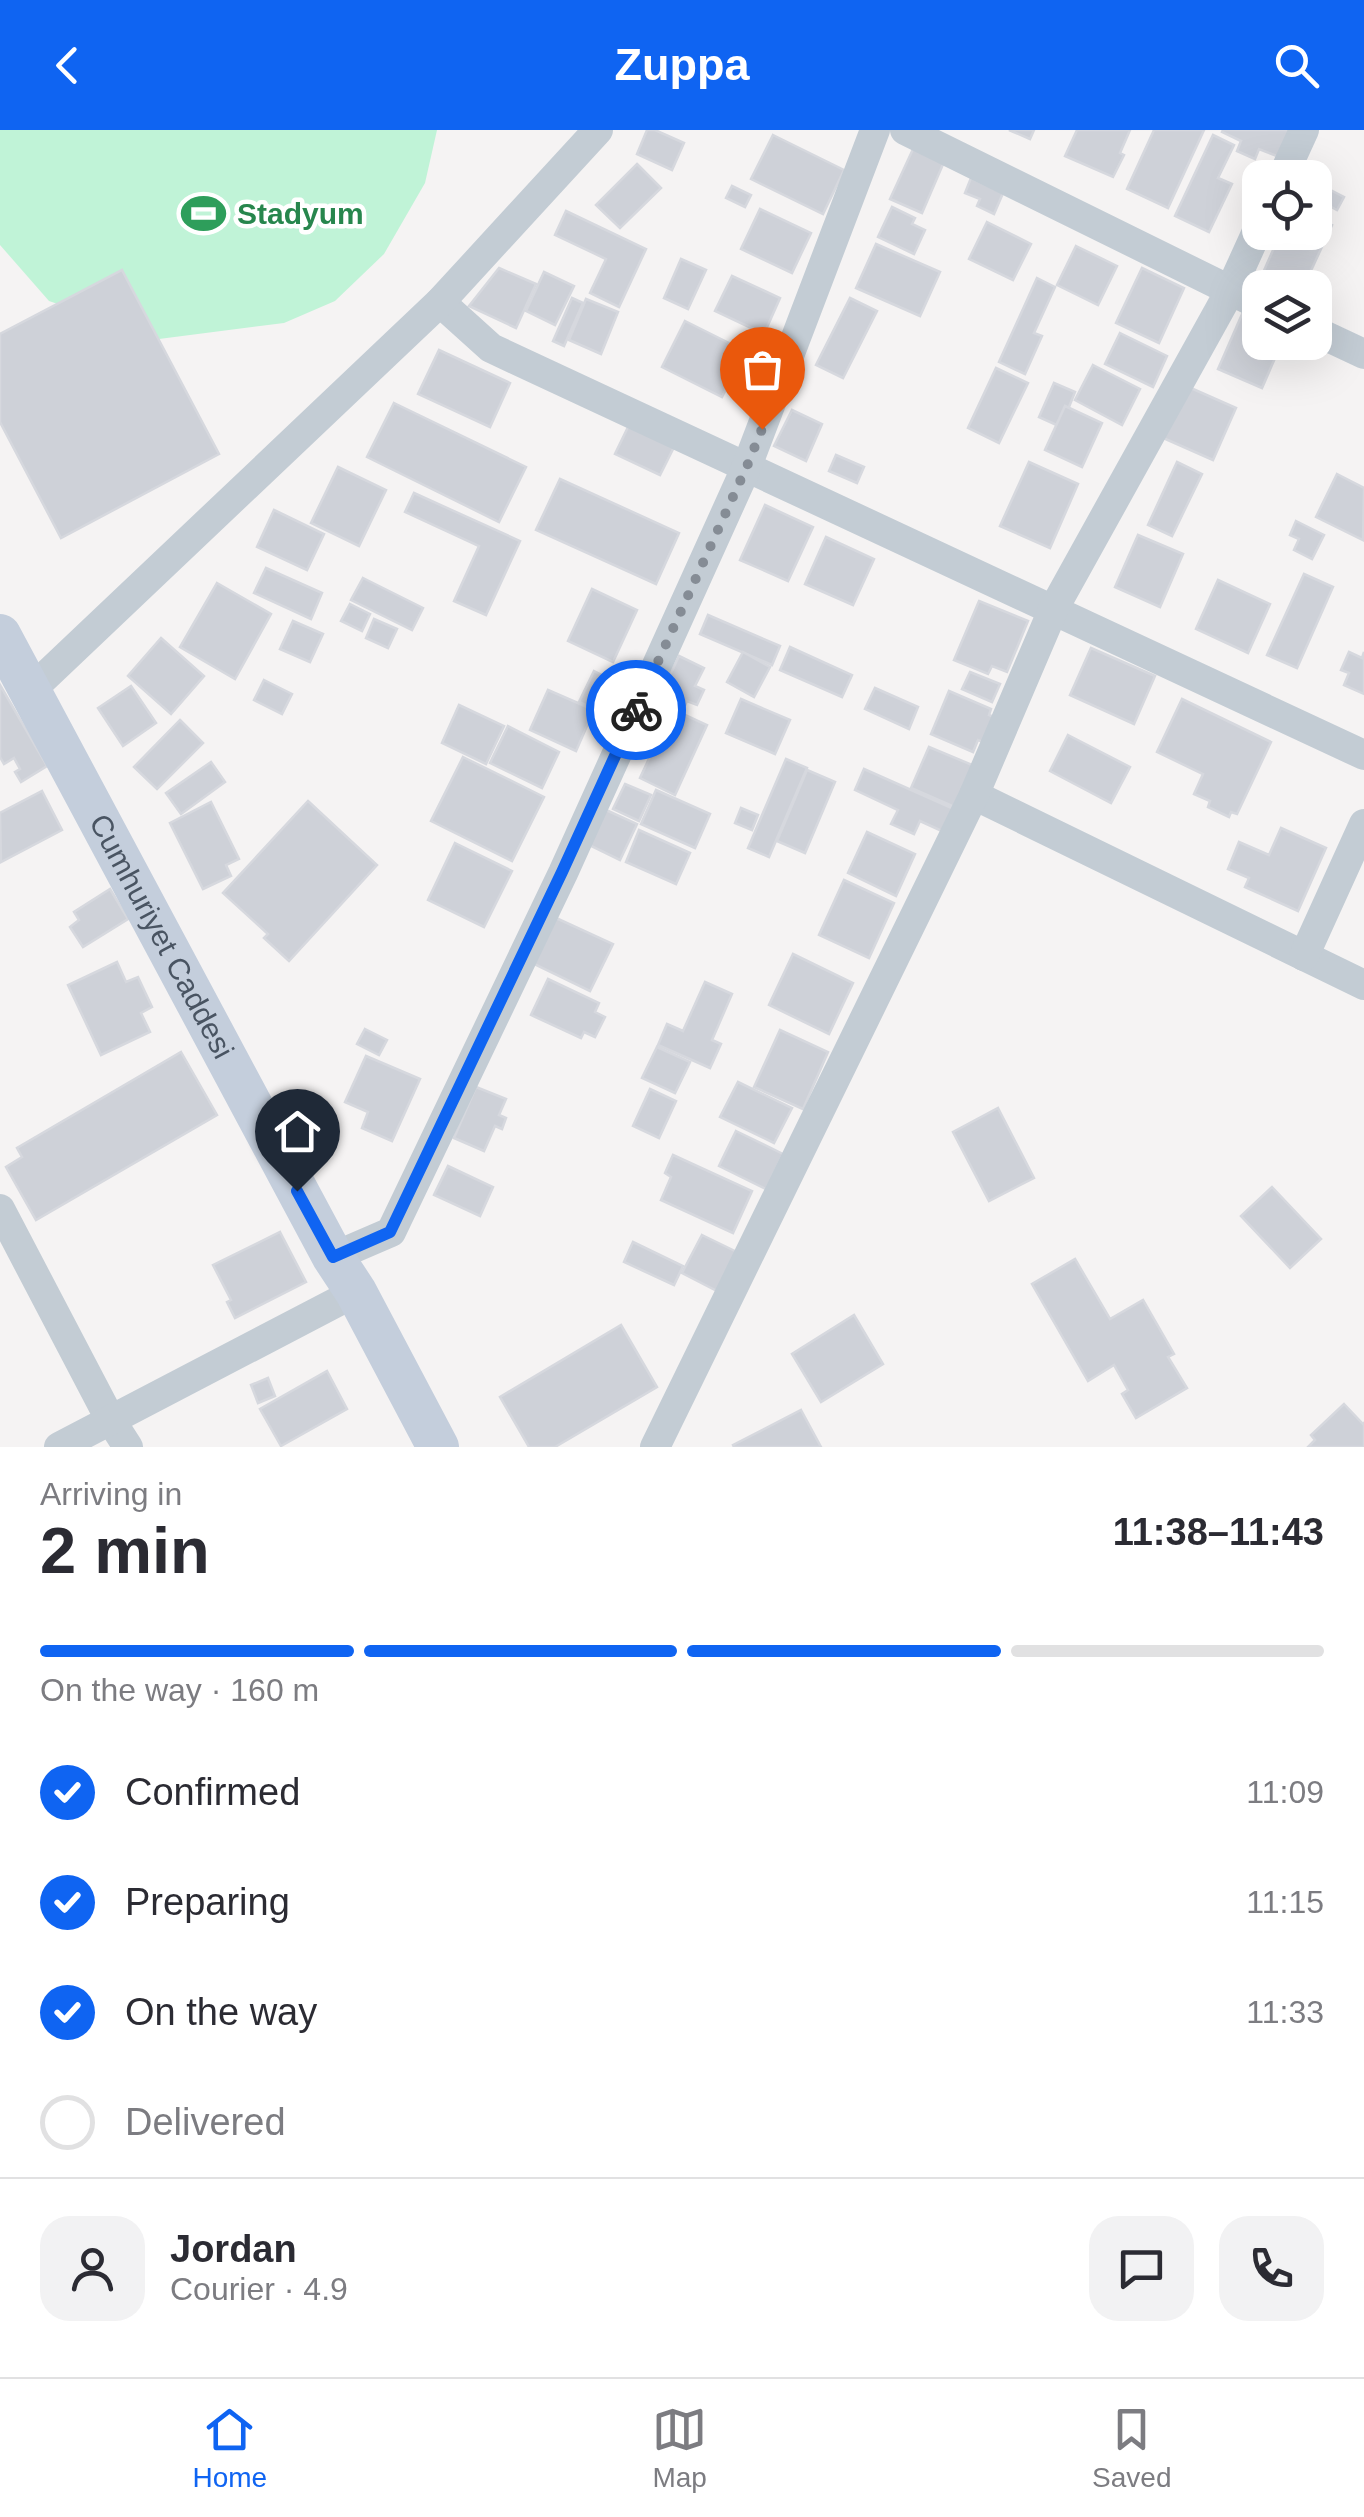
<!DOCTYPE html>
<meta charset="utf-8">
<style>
:root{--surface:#fff;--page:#f2f2f3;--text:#2b2b33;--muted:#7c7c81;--line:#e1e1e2;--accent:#0f64f2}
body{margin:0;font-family:Arial,sans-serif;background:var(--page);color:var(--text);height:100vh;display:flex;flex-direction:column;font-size:38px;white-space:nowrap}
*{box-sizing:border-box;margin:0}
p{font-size:32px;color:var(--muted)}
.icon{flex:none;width:55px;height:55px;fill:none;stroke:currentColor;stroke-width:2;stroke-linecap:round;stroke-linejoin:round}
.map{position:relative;height:1317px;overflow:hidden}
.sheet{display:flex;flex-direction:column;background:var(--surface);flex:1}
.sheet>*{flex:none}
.controls{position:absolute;left:1242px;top:30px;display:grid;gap:20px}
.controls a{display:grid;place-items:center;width:90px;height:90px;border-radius:20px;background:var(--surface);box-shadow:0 10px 40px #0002;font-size:50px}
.pin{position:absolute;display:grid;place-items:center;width:85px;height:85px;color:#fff;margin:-102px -42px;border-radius:50% 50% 50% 0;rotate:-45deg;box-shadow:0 0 10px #0007}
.pin .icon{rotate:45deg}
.courier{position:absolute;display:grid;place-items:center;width:100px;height:100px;margin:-50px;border:8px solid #0f64f2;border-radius:50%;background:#fff;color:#222;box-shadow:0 2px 12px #0007}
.overview em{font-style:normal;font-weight:700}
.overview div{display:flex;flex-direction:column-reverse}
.overview{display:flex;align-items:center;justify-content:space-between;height:170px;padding:0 40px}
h1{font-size:65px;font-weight:700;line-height:75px}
.bar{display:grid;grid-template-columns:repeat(4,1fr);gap:15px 10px;align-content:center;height:120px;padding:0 40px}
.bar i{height:12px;border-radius:8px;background:var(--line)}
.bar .active{background:var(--accent)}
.bar p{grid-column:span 4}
.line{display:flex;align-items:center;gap:25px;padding:0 40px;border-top:2px solid var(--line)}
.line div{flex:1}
.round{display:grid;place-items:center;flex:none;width:105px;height:105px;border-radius:30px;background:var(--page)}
ol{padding:0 40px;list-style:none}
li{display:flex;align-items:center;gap:30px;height:110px}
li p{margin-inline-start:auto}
li .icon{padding:10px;border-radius:50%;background:var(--accent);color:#fff;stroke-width:4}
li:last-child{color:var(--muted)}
li i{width:55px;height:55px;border:5px solid var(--line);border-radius:50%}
header{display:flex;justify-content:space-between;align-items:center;height:130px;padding:0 40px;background:var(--accent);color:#fff;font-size:45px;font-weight:700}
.menu{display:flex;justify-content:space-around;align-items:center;height:140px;border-top:2px solid var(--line);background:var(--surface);font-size:28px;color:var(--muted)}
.menu a{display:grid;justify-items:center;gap:5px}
.menu .active{color:var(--accent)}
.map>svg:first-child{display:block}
.green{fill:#c0f3d7}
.building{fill:#ced1d8;stroke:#d6d8de;stroke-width:2.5}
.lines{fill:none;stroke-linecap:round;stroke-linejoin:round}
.minor{stroke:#c3ccd4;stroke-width:30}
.secondary{stroke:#c4cedc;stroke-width:42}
.done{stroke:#858c95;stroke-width:10;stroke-dasharray:0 18}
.route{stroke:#0f64f2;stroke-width:12}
.labels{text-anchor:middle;stroke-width:9;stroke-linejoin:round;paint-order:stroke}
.leisure-label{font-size:30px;font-weight:bold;fill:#27864d;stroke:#fff;text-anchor:start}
.street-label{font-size:30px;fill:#495462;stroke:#fff}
</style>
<header><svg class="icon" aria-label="back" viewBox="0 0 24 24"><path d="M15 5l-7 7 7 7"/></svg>Zuppa<svg class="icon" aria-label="search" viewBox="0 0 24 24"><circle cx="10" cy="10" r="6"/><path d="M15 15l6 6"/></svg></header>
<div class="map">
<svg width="1364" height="1317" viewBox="0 0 1364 1317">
<rect width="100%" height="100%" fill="#f5f3f3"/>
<polygon class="green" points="0,0 437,0 425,53 384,124 335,171 284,193 159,209 49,171 0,115"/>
<g class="building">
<polygon points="647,0 655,0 684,13 672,40 637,24"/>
<polygon points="1009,0 1034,0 1030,9"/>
<polygon points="1077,0 1130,0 1120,23 1124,25 1113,47 1065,26"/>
<polygon points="1154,0 1204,0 1168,78 1127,59"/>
<polygon points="1223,0 1291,0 1279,27 1259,19 1255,29 1237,21 1241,11 1222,2"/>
<polygon points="773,5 844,40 823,84 751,49"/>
<polygon points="1213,5 1234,15 1218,48 1232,54 1209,102 1175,86"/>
<polygon points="913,19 944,32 922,83 890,69"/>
<polygon points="637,34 661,58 620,98 596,75"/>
<polygon points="971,48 1003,63 994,84 977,76 980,69 965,63"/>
<polygon points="1315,52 1344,67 1337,80 1315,68"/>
<polygon points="732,56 751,65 745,77 726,68"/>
<polygon points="892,77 915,88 912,94 925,100 914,124 878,107"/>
<polygon points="760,79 811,103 792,143 741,119"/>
<polygon points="566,81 646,119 619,177 590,163 606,129 555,105"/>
<polygon points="1315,87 1332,95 1303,158 1291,158 1262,145 1281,102 1315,102"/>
<polygon points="987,92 1031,114 1013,150 969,129"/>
<polygon points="876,114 940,142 920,186 856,158"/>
<polygon points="1076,116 1117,136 1098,175 1057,155"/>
<polygon points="681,129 706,140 688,179 664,168"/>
<polygon points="499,138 536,154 516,198 469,176"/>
<polygon points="1142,138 1184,158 1159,213 1116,193"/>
<polygon points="122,140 219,324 61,408 0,292 0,204"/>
<polygon points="544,142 574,156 555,195 526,181"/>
<polygon points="732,146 780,168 764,204 715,181"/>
<polygon points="1037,148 1055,157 1034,203 1042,206 1025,244 999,232"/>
<polygon points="572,168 583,173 564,216 553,211"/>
<polygon points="850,168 877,181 843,248 816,235"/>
<polygon points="586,169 618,182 601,224 569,210"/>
<polygon points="1243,182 1260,190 1260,212 1282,212 1262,258 1218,239"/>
<polygon points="685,191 745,221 722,267 662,237"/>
<polygon points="1120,203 1167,226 1153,257 1105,234"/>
<polygon points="439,220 510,253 490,297 418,264"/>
<polygon points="1093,235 1140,259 1122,295 1075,270"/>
<polygon points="996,238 1028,253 999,313 968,298"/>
<polygon points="1054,253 1075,262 1061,297 1039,287"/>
<polygon points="1184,255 1236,278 1213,330 1161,307"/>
<polygon points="394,273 526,337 499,392 367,327"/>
<polygon points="1065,276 1102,293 1082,337 1045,320"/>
<polygon points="792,280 822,294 806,331 774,316"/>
<polygon points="630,293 675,315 660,345 615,324"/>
<polygon points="836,325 864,337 857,353 829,341"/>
<polygon points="1029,332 1078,354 1050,418 1000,396"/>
<polygon points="1177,332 1202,344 1172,406 1148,395"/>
<polygon points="338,337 386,360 359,416 311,393"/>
<polygon points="1337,344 1364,358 1363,410 1316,387"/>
<polygon points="560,349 679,403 656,454 536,400"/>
<polygon points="414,363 520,411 486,485 454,471 479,416 405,382"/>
<polygon points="765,375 813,397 788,451 740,430"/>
<polygon points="274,380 324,404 307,440 257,417"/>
<polygon points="1296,391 1324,405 1312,429 1294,420 1299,409 1290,405"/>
<polygon points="1138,405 1183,424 1160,477 1115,457"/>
<polygon points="826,407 874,429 853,475 805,454"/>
<polygon points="266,438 322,463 311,489 254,463"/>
<polygon points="1304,444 1333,457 1297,538 1267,525"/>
<polygon points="363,448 423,478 412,500 351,470"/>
<polygon points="1218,450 1270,474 1248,523 1196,499"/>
<polygon points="217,453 271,484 235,549 180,517"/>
<polygon points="592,459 637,480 613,532 568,511"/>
<polygon points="979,471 1028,491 1007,542 992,536 988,544 954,530"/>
<polygon points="350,474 370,484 362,501 341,491"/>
<polygon points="708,485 780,516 772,535 700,504"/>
<polygon points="374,489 397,499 388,518 366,508"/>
<polygon points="293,491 323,504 310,532 280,519"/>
<polygon points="161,508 204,546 171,584 128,546"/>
<polygon points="790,517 852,545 842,567 780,540"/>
<polygon points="1091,518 1155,546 1134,594 1070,565"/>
<polygon points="743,522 770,537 754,567 727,552"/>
<polygon points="1349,522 1362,528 1364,522 1364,564 1344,555 1349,543 1341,540"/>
<polygon points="679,526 704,538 695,556 704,560 697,575 687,571 680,586 656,575"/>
<polygon points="594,541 636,562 621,592 579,572"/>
<polygon points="970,542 1000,554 992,572 962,559"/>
<polygon points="264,550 292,564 282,584 254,570"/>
<polygon points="0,555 47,636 21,652 15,642 20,639 14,628 4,634 0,627"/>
<polygon points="131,556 156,593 123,616 98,578"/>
<polygon points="875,558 918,577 909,599 865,579"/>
<polygon points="548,560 594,580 576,621 530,600"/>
<polygon points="949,561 991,579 989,585 999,589 988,614 978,610 973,622 931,604"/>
<polygon points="741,569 790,590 775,624 726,603"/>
<polygon points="1182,569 1271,612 1237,684 1231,682 1229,687 1208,677 1210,671 1194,664 1203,644 1157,622"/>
<polygon points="459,575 504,596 486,634 442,613"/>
<polygon points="672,579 707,595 675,665 640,648"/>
<polygon points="180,590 203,613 157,659 134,637"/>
<polygon points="508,596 559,622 542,658 490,633"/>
<polygon points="1068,605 1130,637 1111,673 1050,641"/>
<polygon points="929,617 977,637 959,679 911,658"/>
<polygon points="463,627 544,667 512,731 431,691"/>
<polygon points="786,629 807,638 769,727 748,718"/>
<polygon points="211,632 225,652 181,684 166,663"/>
<polygon points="864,639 954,679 944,702 920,691 914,704 891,694 898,680 855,660"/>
<polygon points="807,640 835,652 805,723 777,711"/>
<polygon points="625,654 651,665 639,691 613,679"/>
<polygon points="656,660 710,684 695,718 641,694"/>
<polygon points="42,661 62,700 1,732 0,683"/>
<polygon points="308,671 377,735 289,831 264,808 268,804 223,763"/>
<polygon points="211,672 239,729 226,735 231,746 203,759 170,693"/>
<polygon points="741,678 758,685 752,700 735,693"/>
<polygon points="606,680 637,694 620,730 589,715"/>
<polygon points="1281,698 1326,718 1298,781 1245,757 1249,748 1228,739 1239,712 1269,725"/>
<polygon points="639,700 690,723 676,754 626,732"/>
<polygon points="867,702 915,724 896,766 848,743"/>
<polygon points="455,713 512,741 484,797 428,770"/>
<polygon points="844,750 894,773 869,828 819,805"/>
<polygon points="110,759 128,789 83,817 70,797 79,790 74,782"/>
<polygon points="556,788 613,814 590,861 534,834"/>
<polygon points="793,824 853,853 829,904 769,875"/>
<polygon points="117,832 126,852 138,847 152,877 141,883 150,902 101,925 68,855"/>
<polygon points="548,849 599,873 595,882 605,887 595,907 584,902 581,908 531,885"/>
<polygon points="705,852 732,864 712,910 721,914 710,938 658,915 667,894 683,901"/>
<polygon points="365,899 387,910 379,925 357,914"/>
<polygon points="780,900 828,922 803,979 754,957"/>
<polygon points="657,917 690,932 675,963 642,948"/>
<polygon points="181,922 217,985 36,1090 6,1037 22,1027 17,1018"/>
<polygon points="366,926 420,949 392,1011 362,998 368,982 345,972"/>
<polygon points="738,952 792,978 774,1013 720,987"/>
<polygon points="476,957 506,969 499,985 506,988 502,999 495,996 484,1021 454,1008"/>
<polygon points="650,959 676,971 659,1008 633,996"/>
<polygon points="998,978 1034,1048 989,1071 953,1002"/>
<polygon points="736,1001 783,1024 766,1059 719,1036"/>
<polygon points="673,1025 752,1061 733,1103 661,1070 671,1047 665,1043"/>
<polygon points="448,1036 493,1057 480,1086 434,1065"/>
<polygon points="1272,1057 1321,1109 1290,1138 1241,1086"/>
<polygon points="280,1102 306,1152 235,1188 227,1172 231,1170 213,1135"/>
<polygon points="702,1105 741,1124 721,1163 682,1143"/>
<polygon points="633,1112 683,1136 674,1155 624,1132"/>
<polygon points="1075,1129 1110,1189 1143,1170 1174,1224 1168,1227 1187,1258 1136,1288 1122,1264 1128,1260 1114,1235 1088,1251 1032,1154"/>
<polygon points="854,1185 883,1234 821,1272 792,1224"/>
<polygon points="621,1195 657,1257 555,1317 529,1317 500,1267"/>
<polygon points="327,1241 347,1279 281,1316 260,1279"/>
<polygon points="268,1248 275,1266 258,1273 251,1255"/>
<polygon points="1344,1274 1363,1294 1364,1293 1364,1317 1308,1317 1315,1310 1311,1305"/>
<polygon points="801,1280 821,1317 734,1317 733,1315"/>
</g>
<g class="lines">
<g class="minor">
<polyline points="905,0 1260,175"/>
<polyline points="1282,48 1304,0"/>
<polyline points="440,172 491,218 1364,625"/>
<polyline points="1315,201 1364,224"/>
<polyline points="31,560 440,172 598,0"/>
<polyline points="974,665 1364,855"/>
<polyline points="1304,826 1364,694"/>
<polyline points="0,1079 110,1289 128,1317"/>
<polyline points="333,1127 391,1102 563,743 747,336 875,0"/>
<polyline points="59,1317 356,1162"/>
<polyline points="655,1317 974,665 1053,480 1230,161 1260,95"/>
</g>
<path class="secondary" id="s1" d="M 0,505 L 333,1127 L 356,1162 L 438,1317"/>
</g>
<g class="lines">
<polyline class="done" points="636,580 747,336 762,299"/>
<polyline class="route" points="297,1061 333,1127 390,1102 562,742 636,580"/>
</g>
<defs>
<symbol id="stadium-bare" viewBox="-9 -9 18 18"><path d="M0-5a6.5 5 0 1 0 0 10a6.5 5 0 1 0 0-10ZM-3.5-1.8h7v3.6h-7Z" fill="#2e9e5b" stroke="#fff" stroke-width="2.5" paint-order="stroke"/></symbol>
</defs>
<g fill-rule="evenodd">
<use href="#stadium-bare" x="172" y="52" width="63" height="63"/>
</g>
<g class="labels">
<g class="leisure-label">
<text x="237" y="94">Stadyum</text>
</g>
<g class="street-label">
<text dy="10" stroke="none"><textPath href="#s1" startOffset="342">Cumhuriyet Caddesi</textPath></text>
</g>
</g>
</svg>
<div class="controls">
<a><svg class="icon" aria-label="locate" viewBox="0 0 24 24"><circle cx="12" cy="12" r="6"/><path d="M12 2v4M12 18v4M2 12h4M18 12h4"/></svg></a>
<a><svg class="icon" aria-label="layers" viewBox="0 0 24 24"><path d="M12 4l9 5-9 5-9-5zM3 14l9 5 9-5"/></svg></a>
</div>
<div class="pin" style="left:762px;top:299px;background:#ea580c"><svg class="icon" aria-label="bag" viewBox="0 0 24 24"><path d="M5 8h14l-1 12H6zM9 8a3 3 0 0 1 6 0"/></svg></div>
<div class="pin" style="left:297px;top:1061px;background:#1f2937"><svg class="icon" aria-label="home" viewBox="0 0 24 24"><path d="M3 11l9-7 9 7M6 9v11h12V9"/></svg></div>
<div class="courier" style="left:636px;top:580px"><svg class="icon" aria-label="bike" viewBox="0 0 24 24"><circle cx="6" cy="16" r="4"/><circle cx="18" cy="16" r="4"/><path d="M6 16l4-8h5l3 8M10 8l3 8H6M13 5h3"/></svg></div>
</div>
<section class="sheet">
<div class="overview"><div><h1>2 min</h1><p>Arriving in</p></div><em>11:38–11:43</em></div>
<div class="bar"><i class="active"></i><i class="active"></i><i class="active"></i><i></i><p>On the way · 160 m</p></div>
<ol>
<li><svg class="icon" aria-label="check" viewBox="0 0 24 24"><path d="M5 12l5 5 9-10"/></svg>Confirmed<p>11:09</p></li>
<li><svg class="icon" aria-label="check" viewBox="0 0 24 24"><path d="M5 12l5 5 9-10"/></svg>Preparing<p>11:15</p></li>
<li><svg class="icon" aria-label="check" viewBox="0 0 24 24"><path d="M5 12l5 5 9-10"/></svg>On the way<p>11:33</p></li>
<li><i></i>Delivered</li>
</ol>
<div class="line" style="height:180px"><a class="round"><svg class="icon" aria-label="person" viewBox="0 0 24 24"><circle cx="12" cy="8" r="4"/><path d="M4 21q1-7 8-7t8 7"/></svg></a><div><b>Jordan</b><p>Courier · 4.9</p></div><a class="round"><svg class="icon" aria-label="chat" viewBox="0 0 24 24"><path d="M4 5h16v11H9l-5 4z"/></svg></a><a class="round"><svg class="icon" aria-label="phone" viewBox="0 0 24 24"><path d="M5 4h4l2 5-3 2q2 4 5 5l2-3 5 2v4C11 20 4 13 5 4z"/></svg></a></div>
</section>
<nav class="menu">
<a class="active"><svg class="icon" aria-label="home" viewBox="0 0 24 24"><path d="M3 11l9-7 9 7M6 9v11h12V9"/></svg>Home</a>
<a><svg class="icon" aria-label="map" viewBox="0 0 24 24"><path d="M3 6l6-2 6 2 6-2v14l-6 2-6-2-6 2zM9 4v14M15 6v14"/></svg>Map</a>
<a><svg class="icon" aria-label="saved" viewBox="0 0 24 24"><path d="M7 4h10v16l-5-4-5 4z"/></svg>Saved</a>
</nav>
